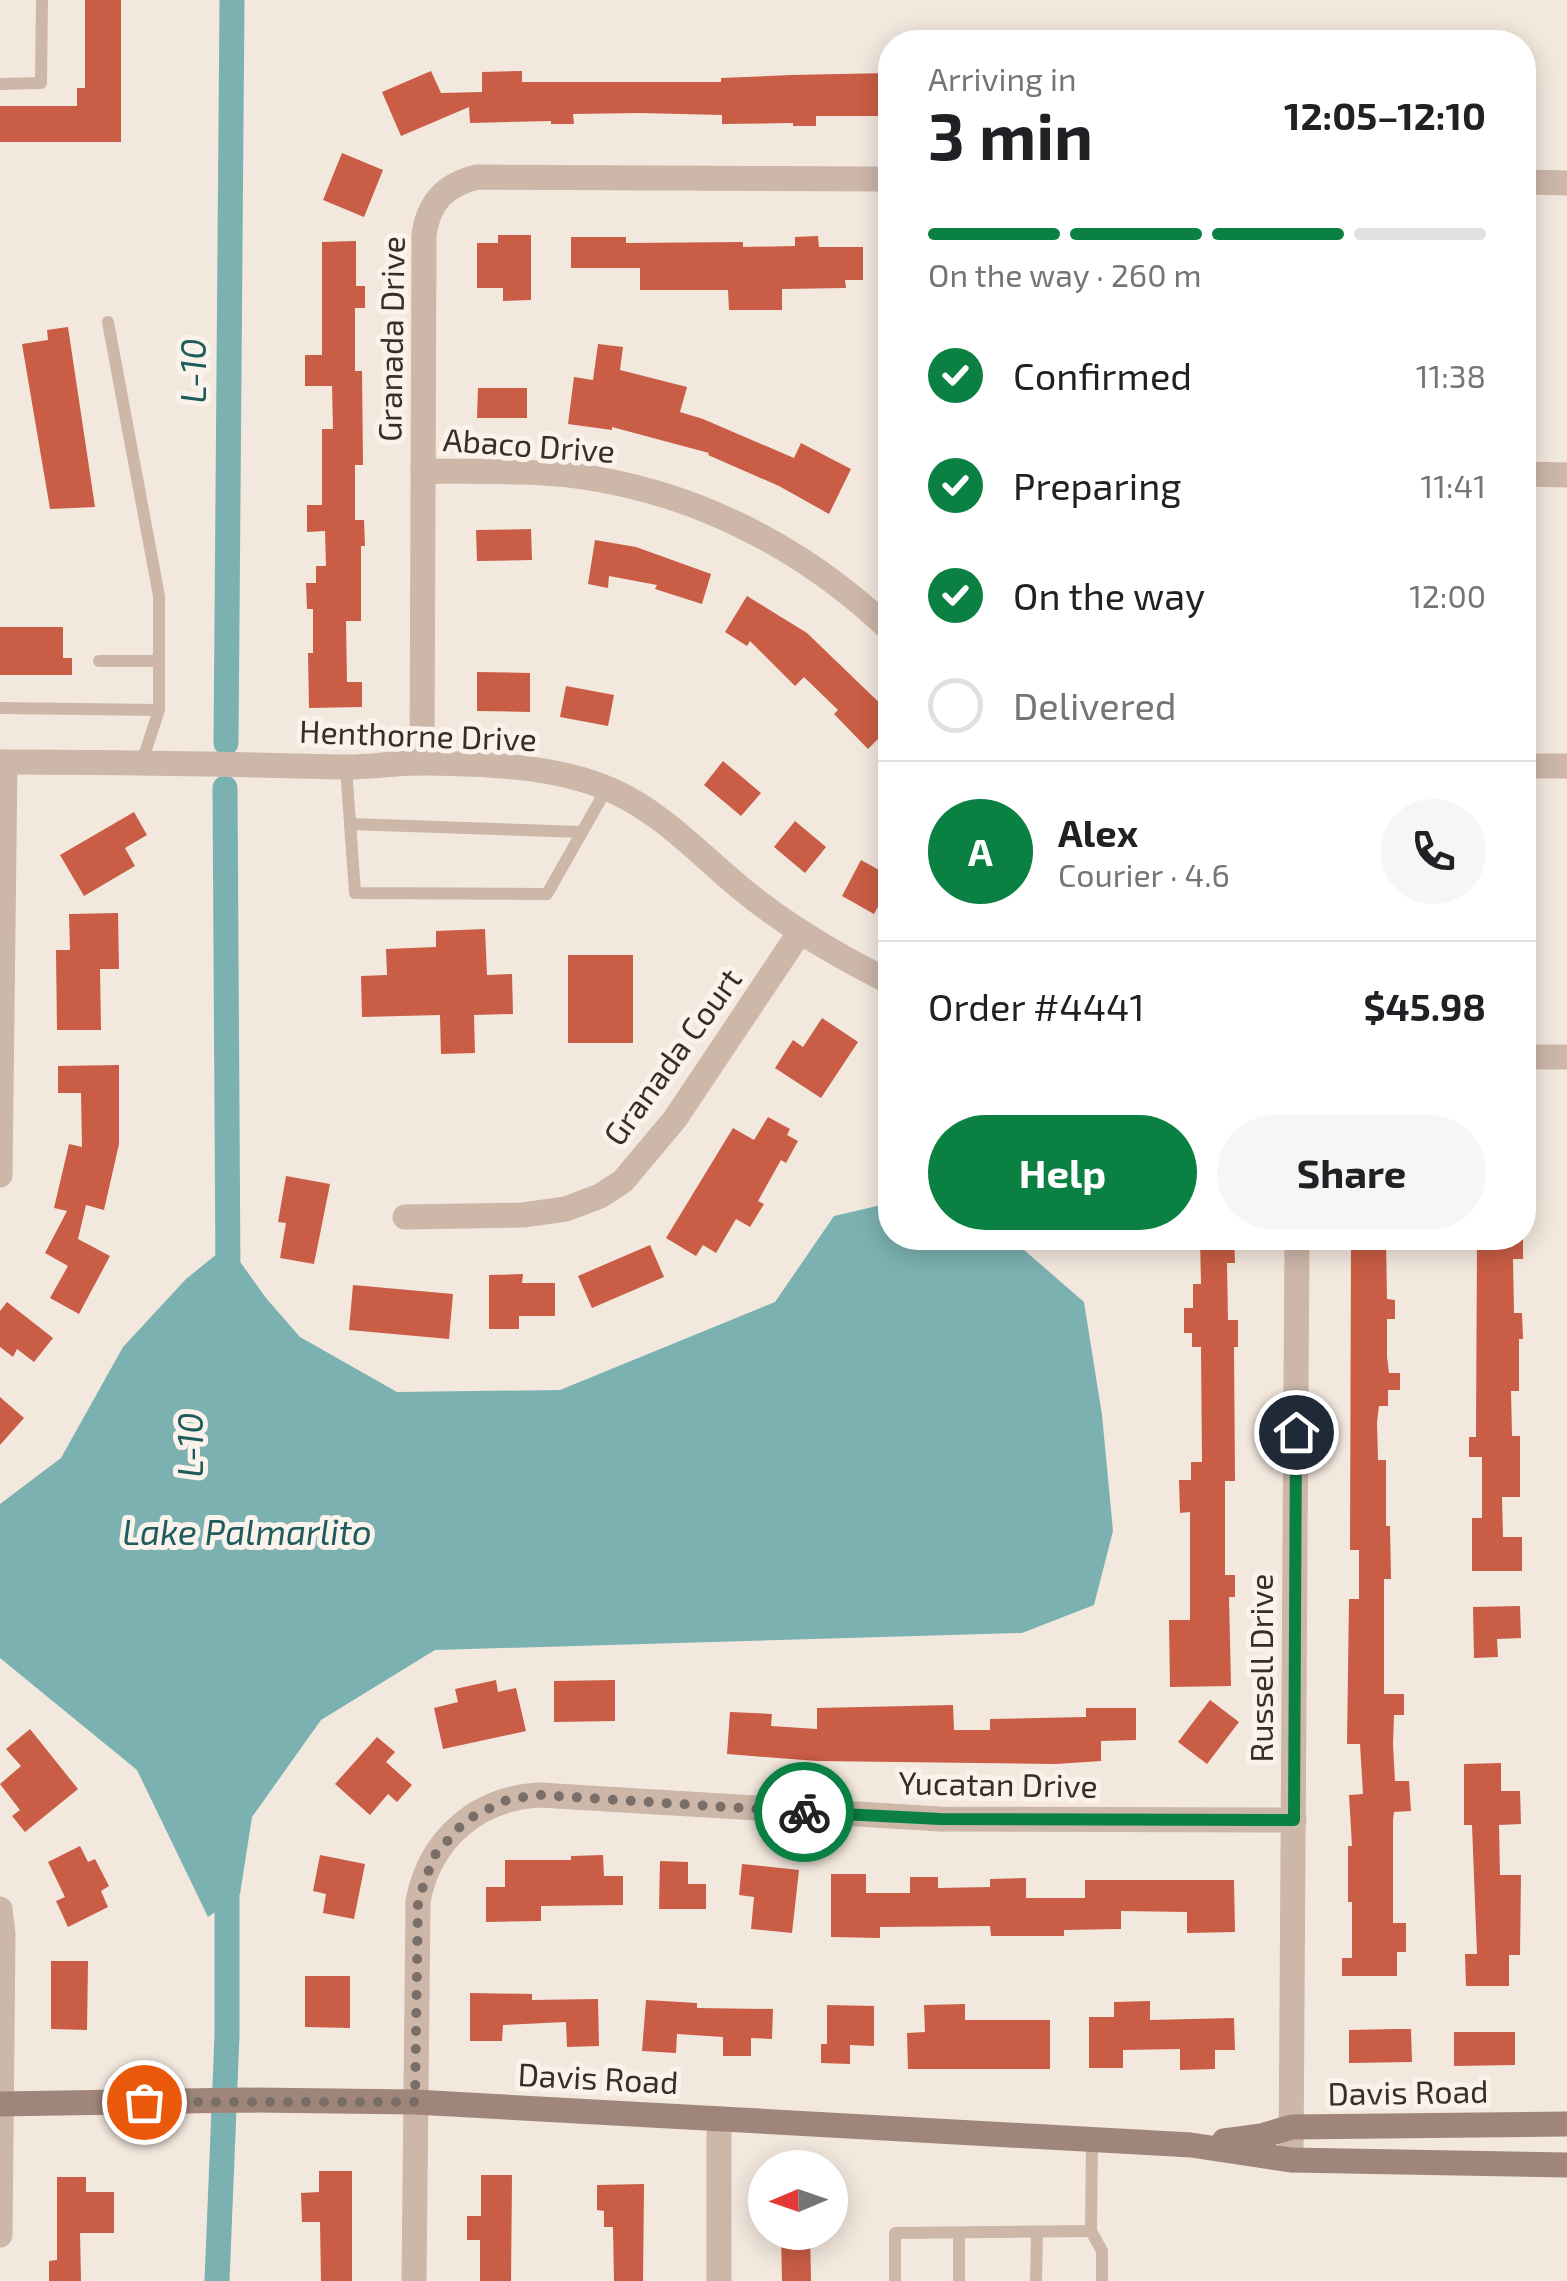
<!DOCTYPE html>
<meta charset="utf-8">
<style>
:root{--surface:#fff;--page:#f6f6f6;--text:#202124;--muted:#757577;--line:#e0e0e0;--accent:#0b8043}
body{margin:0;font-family:"Exo 2",sans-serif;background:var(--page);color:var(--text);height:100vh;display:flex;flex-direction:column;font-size:38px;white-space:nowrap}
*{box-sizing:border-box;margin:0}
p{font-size:32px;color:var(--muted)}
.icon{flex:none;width:55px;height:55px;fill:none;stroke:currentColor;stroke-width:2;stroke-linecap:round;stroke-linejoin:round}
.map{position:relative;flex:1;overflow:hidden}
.sheet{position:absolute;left:878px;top:30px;width:658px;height:1220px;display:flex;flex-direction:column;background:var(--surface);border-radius:40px;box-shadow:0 5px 25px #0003}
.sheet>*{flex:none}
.needle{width:65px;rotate:268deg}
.tools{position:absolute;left:748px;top:2150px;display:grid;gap:20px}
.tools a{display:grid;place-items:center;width:100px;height:100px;border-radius:50%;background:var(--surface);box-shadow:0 5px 25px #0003;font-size:50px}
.pin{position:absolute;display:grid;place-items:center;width:85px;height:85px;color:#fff;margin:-42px;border:5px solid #fff;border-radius:50%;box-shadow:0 2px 10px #0007}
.courier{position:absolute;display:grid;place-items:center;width:100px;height:100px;margin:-50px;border:8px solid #0b8043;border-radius:50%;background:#fff;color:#222;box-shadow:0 2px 12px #0007}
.overview em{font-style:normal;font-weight:700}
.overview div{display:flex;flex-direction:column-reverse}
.overview{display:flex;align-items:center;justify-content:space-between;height:170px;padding:0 50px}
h1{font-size:65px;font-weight:700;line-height:75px}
.bar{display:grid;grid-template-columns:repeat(4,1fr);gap:15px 10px;align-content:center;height:120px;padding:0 50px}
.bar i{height:12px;border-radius:8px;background:var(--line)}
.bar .on{background:var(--accent)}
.bar p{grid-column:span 4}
.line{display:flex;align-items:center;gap:25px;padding:0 50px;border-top:2px solid var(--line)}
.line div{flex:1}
.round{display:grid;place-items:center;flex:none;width:105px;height:105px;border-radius:52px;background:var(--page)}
ol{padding:0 50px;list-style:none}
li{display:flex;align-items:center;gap:30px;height:110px}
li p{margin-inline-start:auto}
li .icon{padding:10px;border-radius:50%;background:var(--accent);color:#fff;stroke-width:4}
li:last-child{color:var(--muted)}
li i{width:55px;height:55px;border:5px solid var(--line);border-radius:50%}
.cta{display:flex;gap:20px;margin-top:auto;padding:20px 50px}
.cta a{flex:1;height:115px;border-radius:60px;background:var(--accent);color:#fff;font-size:40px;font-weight:700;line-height:115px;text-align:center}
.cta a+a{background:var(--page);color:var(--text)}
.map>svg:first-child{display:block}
.water{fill:#7bb2b1}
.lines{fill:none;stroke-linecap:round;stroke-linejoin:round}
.canal{stroke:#7bb2b1;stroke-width:25}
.building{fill:#ca5d45}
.lane{stroke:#ccb7a9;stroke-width:12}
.street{stroke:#ccb7a9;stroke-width:25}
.secondary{stroke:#a0867a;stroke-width:25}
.done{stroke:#7a6e68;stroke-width:10;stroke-dasharray:0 18}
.route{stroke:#0b8043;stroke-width:12}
.labels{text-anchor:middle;stroke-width:10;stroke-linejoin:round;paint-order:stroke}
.street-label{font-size:32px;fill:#392d29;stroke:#fbf2eb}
.water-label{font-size:35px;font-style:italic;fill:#1d5c5d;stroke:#fbf2eb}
</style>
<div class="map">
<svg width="1567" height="2281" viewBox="0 0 1567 2281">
<rect width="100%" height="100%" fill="#f3e8de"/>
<polygon class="water" points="890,1203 890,1238 1000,1238 1016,1243 1084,1302 1102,1415 1113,1531 1094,1605 1022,1633 435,1650 321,1720 252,1817 240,1894 208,1917 137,1770 0,1658 0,1504 61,1458 123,1347 186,1279 228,1245 266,1298 300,1337 397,1392 560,1390 775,1302 834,1216"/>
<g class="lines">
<g class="canal">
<polyline points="226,743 232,0"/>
<polyline points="225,788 228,1276"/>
<polyline points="217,2281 227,2035 227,1871"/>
</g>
</g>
<g class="building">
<polygon points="85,0 121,0 121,142 0,142 0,106 77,106 77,88 85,88"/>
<polygon points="431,71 441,93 482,92 482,72 522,71 522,82 721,82 721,78 792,75 890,73 890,116 816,116 816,126 793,126 793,123 722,124 722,115 640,113 573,114 574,124 551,124 551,121 470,123 469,107 401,136 382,92"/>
<polygon points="342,153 383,170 364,217 323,200"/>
<polygon points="498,235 531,235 531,300 503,301 503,288 477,288 477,243 498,243"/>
<polygon points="818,236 819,247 863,247 863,280 845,280 846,288 782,289 782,310 729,310 728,290 640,290 640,268 571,268 571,237 626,237 626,243 743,242 743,247 795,246 795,237"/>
<polygon points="356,241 356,286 365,286 365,308 355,308 355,371 362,371 363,465 355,465 355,520 364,520 365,546 361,546 361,621 346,621 347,682 362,682 362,707 309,708 308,653 313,653 313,609 307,609 306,583 316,583 316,566 326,566 325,531 307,532 307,505 322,505 322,429 333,429 332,386 305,386 305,355 322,355 322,242"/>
<polygon points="68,327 95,507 50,509 22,344 48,340 47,330"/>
<polygon points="598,344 623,347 620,370 687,387 680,412 703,419 794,458 801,443 851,469 829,514 779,486 708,455 709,453 612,427 612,430 568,424 574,377 593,380"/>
<polygon points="478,388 527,388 527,418 477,418"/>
<polygon points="531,529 532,560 477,561 476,530"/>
<polygon points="595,540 636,547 711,574 702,604 655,589 657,585 609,576 608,588 588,584"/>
<polygon points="747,596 807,633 890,713 890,727 868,749 834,714 838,710 804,677 795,686 750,641 747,646 725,632"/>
<polygon points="0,627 63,627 63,658 72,658 72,675 0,675"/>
<polygon points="477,672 530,673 530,712 477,711"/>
<polygon points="566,686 614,695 608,726 560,717"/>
<polygon points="723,761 761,793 741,816 704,785"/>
<polygon points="134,812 147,835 125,848 135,866 84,896 60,855"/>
<polygon points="795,821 826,847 805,873 774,847"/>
<polygon points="861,860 890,876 890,885 874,914 842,896"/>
<polygon points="118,913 119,969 100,969 101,1030 57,1030 56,950 70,950 69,914"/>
<polygon points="485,929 487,975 512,974 513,1014 474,1015 475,1053 441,1054 440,1015 362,1017 361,976 387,975 386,949 436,947 436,931"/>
<rect x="568" y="955" width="65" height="88"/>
<polygon points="822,1018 858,1042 821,1098 775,1068 793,1040 803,1047"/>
<polygon points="119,1065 119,1144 104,1210 86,1205 78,1239 110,1256 79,1314 50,1298 68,1266 45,1253 67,1211 54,1208 69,1144 82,1147 81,1093 58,1093 58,1066"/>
<polygon points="768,1117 790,1129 787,1135 798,1141 786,1163 781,1160 758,1201 764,1204 750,1227 736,1219 716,1253 703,1245 696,1256 666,1238 733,1128 754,1140"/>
<polygon points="286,1176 330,1184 314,1264 280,1258 286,1223 278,1222"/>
<polygon points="1200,1238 1234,1238 1235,1263 1227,1263 1228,1320 1238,1320 1238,1347 1234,1347 1235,1481 1225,1481 1225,1575 1235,1575 1235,1597 1229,1597 1231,1686 1170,1687 1169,1620 1190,1620 1190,1512 1180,1513 1179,1480 1191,1480 1191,1462 1202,1462 1201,1347 1192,1347 1192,1333 1184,1333 1184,1308 1193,1308 1193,1284 1201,1284"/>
<polygon points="1351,1238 1386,1238 1387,1299 1395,1300 1395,1319 1387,1319 1387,1357 1389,1373 1400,1373 1400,1390 1388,1390 1388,1406 1379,1406 1377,1422 1378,1460 1386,1460 1386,1526 1390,1526 1391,1579 1384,1579 1384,1694 1404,1694 1404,1715 1394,1715 1393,1744 1395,1781 1409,1781 1411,1811 1394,1812 1393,1820 1393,1923 1406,1923 1406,1952 1397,1952 1397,1976 1342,1976 1342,1958 1352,1958 1352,1902 1348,1902 1348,1846 1352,1846 1349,1795 1363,1794 1360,1744 1347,1744 1349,1599 1359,1599 1359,1550 1350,1550"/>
<polygon points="1477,1238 1523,1238 1523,1259 1513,1259 1514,1313 1522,1313 1523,1339 1519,1339 1519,1391 1511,1391 1512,1436 1520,1436 1520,1497 1502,1497 1503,1537 1522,1537 1522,1571 1472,1571 1472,1518 1482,1518 1482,1457 1469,1457 1469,1437 1476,1437"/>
<polygon points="650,1245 664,1277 592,1308 578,1276"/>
<polygon points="523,1274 522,1283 555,1283 555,1316 519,1316 519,1329 489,1329 489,1275"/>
<polygon points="353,1285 453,1294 449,1339 349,1330"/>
<polygon points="7,1302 53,1338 34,1362 17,1349 13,1357 0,1347 0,1311"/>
<polygon points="0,1397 24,1418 0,1445"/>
<polygon points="1520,1606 1521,1638 1497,1639 1498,1657 1474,1658 1473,1607"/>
<polygon points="496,1680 498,1692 516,1688 526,1731 443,1749 434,1708 458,1702 455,1689"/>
<polygon points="615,1680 615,1721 554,1722 554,1681"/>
<polygon points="1210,1700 1239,1722 1207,1764 1178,1742"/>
<polygon points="953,1705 954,1730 990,1730 990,1719 1086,1717 1086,1708 1136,1708 1136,1740 1101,1741 1101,1761 1056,1764 817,1761 727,1754 730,1712 772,1714 771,1726 817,1729 817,1708"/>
<polygon points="30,1729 78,1789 25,1832 12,1816 20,1810 0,1784 21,1766 6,1749"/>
<polygon points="377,1737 395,1752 386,1762 412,1785 397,1802 388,1794 370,1815 335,1784"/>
<polygon points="1501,1763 1501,1791 1520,1791 1521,1824 1499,1825 1500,1875 1521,1875 1520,1955 1509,1955 1509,1986 1466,1986 1465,1954 1477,1954 1472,1825 1464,1825 1464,1764"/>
<polygon points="80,1846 88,1862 95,1859 109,1886 101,1891 108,1907 68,1927 56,1901 65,1897 48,1862"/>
<polygon points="320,1855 365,1864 354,1919 323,1913 326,1894 313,1891"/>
<polygon points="603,1855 604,1876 623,1876 623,1905 541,1906 541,1921 486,1922 486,1887 505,1887 505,1860 571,1860 571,1856"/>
<polygon points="660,1861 688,1862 688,1884 706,1884 706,1909 659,1909"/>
<polygon points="742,1864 799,1870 792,1933 751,1929 754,1897 739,1895"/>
<polygon points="831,1874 866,1874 866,1893 910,1893 910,1877 938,1877 938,1888 990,1887 990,1879 1026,1878 1026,1898 1085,1898 1085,1880 1234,1880 1235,1932 1187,1933 1187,1912 1121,1911 1121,1929 1064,1930 1064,1936 991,1936 990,1926 880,1927 880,1938 831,1937"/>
<polygon points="51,1961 88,1961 87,2030 51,2029"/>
<polygon points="305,1976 350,1976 350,2028 305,2027"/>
<polygon points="470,1993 532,1994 532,2000 598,1999 599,2046 567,2047 566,2022 503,2025 502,2041 470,2041"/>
<polygon points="646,2000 697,2003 697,2008 773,2009 772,2039 751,2038 751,2056 723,2056 723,2037 677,2034 676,2053 642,2051"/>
<polygon points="1150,2001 1150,2020 1234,2018 1235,2050 1215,2050 1215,2069 1180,2070 1180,2049 1123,2050 1123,2068 1089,2068 1089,2017 1114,2017 1114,2002"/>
<polygon points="965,2004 965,2020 1050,2020 1050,2069 908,2069 907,2033 925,2032 924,2005"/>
<polygon points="827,2005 874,2006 874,2046 850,2045 850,2064 821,2063 821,2044 827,2044"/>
<polygon points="1396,2029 1411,2029 1412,2062 1349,2063 1349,2030"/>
<polygon points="1454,2032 1515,2032 1515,2065 1454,2066"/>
<polygon points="319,2171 352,2171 352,2281 321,2281 320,2222 302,2222 301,2193 319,2192"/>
<polygon points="481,2175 512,2175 511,2281 480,2281 480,2240 467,2240 467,2216 481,2216"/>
<polygon points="57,2177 86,2177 86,2192 114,2192 114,2233 80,2233 81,2281 49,2281 49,2261 57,2260"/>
<polygon points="644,2184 643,2281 614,2281 613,2227 604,2227 604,2211 597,2210 597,2185"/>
<polygon points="781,2232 810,2232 811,2281 782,2281"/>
</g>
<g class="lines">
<g class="lane">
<polyline points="0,84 41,83 42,0"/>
<polyline points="108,322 159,596 159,710"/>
<polyline points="99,661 159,661"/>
<polyline points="0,708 159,710 142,762"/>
<polyline points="346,767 355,893 547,894 607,788"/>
<polyline points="350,824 582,832"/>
<polyline points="1092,2141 1091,2231 1102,2251 1102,2281"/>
<polyline points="959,2234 959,2281"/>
<polyline points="895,2281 895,2233 1091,2231"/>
<polyline points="1036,2281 1037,2234"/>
</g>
<g class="street">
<polyline points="1522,182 1567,183"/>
<path d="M 423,471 C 474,472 526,470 577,476 C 696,492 804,548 890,630"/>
<polyline points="1522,474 1567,475"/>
<path d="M 0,762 C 114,762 227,764 341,767 C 369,768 396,762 424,763 C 484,764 555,765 611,790 C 663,813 699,854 743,890 C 788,927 838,956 890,982"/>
<path d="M 422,763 L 424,234 C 429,202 445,185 477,177 L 890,179"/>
<polyline points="1522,766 1567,766"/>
<polyline points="1522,1057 1567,1057"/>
<polyline points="0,1175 5,762"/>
<polyline points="405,1217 523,1215 566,1209 600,1196 623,1181 675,1119 800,932"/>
<polyline points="0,1909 3,1934 0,2235"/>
<polyline points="1291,2160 1297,1238"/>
<path d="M 414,2281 L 418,1901 C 430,1839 477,1798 540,1795 L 940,1819 L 1294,1820"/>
<polyline points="719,2281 719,2119"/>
</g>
<g class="secondary">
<polyline points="0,2104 244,2100 415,2102 1191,2145 1291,2160 1567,2165"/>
<polyline points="1224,2141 1261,2136 1292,2127 1567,2124"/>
</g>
</g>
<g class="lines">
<polyline class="done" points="144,2102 415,2102 418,1901 434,1856 466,1820 509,1799 540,1795 804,1812"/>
<polyline class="route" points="804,1812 940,1819 1294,1820 1296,1432"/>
</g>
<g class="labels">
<g class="street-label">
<text transform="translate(392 339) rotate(-89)" y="11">Granada Drive</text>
<text transform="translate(529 446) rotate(4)" y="11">Abaco Drive</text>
<text transform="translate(418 736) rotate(2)" y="11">Henthorne Drive</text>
<text transform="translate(673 1057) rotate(-54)" y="11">Granada Court</text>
<text transform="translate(1262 1668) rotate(-90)" y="11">Russell Drive</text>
<text transform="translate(998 1785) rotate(1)" y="11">Yucatan Drive</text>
<text transform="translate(598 2079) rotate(3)" y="11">Davis Road</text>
<text transform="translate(1408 2093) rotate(-1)" y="11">Davis Road</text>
</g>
<g class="water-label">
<text transform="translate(194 371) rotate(-90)" y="12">L-10</text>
<text transform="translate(191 1445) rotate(-90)" y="12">L-10</text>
<text x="247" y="1545">Lake Palmarlito</text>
</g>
</g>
</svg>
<div class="tools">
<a><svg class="needle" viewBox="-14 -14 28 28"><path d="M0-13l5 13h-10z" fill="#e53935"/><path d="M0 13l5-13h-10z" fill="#757577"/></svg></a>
</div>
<div class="pin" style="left:144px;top:2102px;background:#ea580c"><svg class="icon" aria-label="bag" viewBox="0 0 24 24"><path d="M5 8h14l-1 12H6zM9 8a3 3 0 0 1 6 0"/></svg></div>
<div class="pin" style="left:1296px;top:1432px;background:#1f2937"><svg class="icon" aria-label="home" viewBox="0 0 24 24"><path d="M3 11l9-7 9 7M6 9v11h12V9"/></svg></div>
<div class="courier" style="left:804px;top:1812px"><svg class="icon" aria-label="bike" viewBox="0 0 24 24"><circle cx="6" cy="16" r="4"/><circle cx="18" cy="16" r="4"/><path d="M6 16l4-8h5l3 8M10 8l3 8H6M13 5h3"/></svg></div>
<section class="sheet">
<div class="overview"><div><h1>3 min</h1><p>Arriving in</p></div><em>12:05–12:10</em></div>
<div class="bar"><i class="on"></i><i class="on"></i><i class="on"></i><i></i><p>On the way · 260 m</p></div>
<ol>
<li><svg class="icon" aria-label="check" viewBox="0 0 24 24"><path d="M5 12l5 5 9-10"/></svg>Confirmed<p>11:38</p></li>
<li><svg class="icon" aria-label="check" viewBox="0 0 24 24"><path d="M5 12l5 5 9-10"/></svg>Preparing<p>11:41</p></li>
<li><svg class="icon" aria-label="check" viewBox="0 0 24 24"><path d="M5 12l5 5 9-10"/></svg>On the way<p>12:00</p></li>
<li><i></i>Delivered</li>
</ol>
<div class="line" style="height:180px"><b class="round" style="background:var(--accent);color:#fff">A</b><div><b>Alex</b><p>Courier · 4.6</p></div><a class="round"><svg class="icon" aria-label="phone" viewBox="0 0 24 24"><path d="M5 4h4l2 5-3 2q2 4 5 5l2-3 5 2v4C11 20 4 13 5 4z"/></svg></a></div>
<div class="line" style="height:130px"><div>Order #4441</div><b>$45.98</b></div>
<div class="cta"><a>Help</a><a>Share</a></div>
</section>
</div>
